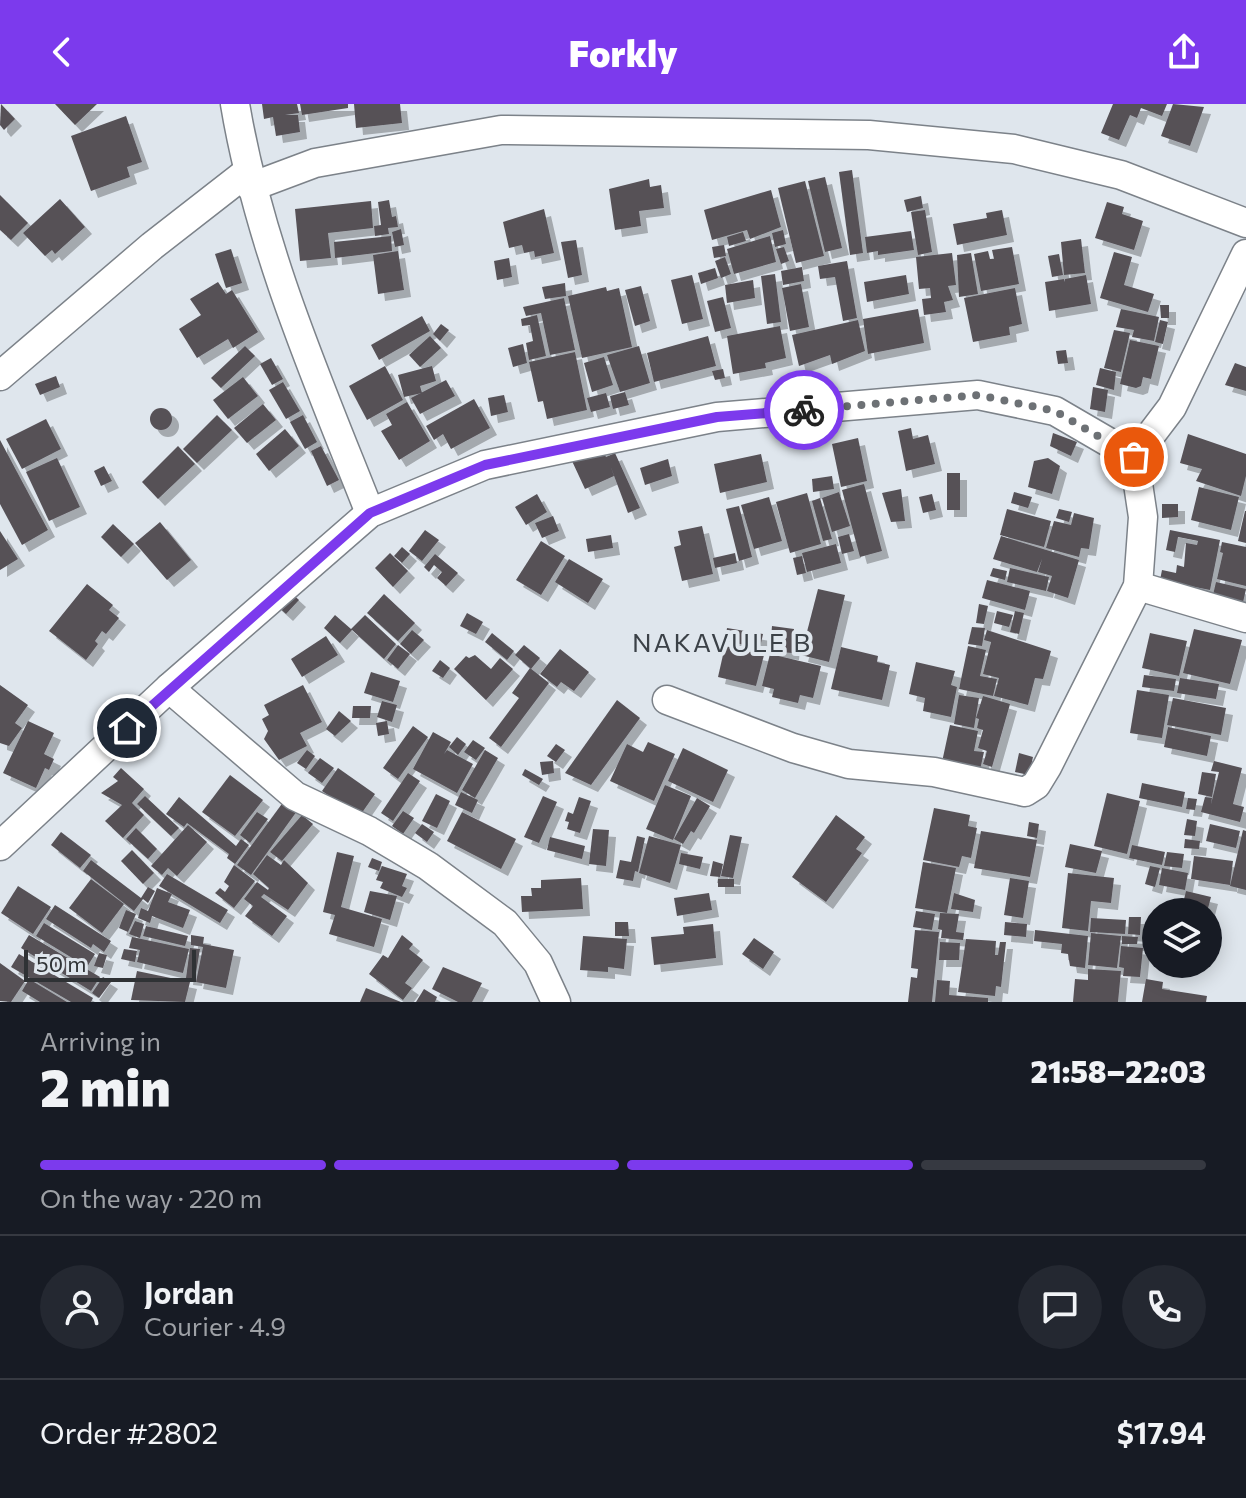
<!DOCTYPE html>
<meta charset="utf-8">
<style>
:root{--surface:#171b24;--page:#242831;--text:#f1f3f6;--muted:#9ea1a6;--line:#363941;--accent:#7c3aed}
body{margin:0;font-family:Commissioner,sans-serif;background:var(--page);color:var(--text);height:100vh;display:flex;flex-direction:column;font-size:30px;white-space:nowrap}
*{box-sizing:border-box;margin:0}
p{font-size:26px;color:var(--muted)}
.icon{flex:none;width:44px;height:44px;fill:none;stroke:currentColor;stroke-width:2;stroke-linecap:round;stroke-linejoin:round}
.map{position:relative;height:898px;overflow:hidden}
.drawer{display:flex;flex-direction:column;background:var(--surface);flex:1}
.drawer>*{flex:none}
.fabs{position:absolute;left:1142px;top:794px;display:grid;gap:16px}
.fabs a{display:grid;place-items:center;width:80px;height:80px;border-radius:50%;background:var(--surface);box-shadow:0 4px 20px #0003;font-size:40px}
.scale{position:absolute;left:24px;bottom:20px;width:172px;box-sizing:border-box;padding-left:8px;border:4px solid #2f3235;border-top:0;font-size:22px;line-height:28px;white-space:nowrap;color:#2f3235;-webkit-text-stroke:6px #dfe6ed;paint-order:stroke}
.pin{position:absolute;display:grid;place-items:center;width:68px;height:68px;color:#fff;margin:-34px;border:4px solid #fff;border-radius:50%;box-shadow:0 2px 8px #0007}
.courier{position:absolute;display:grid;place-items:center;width:80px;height:80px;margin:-40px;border:6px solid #7c3aed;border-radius:50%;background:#fff;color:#222;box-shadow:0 2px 10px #0007}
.summary em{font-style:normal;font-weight:800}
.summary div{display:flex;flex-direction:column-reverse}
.summary{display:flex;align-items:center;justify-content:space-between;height:136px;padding:0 40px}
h1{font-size:52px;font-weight:800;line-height:60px}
.bar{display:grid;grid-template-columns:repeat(4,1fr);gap:12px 8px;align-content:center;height:96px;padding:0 40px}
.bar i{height:10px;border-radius:6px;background:var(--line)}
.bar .on{background:var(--accent)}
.bar p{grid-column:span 4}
.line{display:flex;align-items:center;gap:20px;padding:0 40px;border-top:2px solid var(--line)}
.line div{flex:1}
.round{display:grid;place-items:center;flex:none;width:84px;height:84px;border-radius:42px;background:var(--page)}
header{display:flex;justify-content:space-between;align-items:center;height:104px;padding:0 40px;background:var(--accent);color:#fff;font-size:36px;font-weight:800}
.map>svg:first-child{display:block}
.building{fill:#565157;filter:url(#shadow)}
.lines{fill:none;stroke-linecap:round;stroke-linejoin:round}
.minor-casing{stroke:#7c8289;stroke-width:31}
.minor{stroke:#fff;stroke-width:28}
.done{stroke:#6d7175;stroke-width:8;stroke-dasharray:0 14.4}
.route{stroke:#7c3aed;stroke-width:10}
.labels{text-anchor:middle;stroke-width:8;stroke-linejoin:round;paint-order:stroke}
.quarter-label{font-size:26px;letter-spacing:2px;fill:#3b4147;stroke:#dfe6ed}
</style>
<header><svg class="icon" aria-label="back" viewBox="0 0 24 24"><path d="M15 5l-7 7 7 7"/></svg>Forkly<svg class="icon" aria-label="share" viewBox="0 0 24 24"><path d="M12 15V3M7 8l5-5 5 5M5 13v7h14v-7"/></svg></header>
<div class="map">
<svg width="1246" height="898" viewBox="0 0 1246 898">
<defs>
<filter id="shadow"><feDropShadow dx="7" dy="7" stdDeviation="0" flood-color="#0004"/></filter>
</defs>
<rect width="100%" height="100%" fill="#dfe6ed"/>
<g class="building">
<polygon points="1,0 15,15 4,26 0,21"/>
<polygon points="55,0 97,0 75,21"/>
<polygon points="262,0 297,0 299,9 285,11 298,11 300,28 276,32 273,13 264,15"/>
<polygon points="300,0 348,0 348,4 302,11"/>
<polygon points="354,0 400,0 402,19 356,24"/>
<polygon points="1113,0 1167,0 1162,12 1141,4 1137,14 1130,11 1119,36 1101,29"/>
<polygon points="1173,0 1204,3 1190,42 1161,32"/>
<polygon points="126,12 142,58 127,63 130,73 91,87 71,32"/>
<polygon points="852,66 863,149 850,151 839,68"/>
<polygon points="825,73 842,144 825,148 808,77"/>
<polygon points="649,75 650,83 661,81 664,104 639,107 641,122 615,126 609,85"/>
<polygon points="805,77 824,152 796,159 778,84"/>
<polygon points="771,86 781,123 750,135 747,126 712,136 704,106"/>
<polygon points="0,91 28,119 11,136 0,126"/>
<polygon points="921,92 923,104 907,108 904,96"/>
<polygon points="60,95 85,123 55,150 52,146 45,152 23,129"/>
<polygon points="389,96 392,113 396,112 398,123 388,124 389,130 375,132 374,122 381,121 378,98"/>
<polygon points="371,97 373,124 328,129 331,154 300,157 295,105"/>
<polygon points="1107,98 1124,103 1122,110 1143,117 1134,146 1095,134"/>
<polygon points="544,105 554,149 535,153 534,147 524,149 522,141 509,144 503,118"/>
<polygon points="925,106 932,148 918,151 911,108"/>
<polygon points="1002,106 1007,131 957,141 953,120 987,114 986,109"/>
<polygon points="401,125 404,141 395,143 392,128"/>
<polygon points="783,126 786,140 775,143 772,129"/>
<polygon points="911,127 914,146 878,151 878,147 867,149 865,133"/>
<polygon points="743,128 746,137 729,142 727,133"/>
<polygon points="391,132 392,147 335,154 334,138"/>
<polygon points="770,132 776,158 734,170 727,145"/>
<polygon points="1081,135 1085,169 1064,171 1061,138"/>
<polygon points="576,136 582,171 568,174 561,138"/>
<polygon points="724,141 726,152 714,154 712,143"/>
<polygon points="784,143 789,157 781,160 776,145"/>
<polygon points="1012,143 1019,180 981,187 974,150 988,147 990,155 994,155 992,146"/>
<polygon points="231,145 242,179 226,184 215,150"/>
<polygon points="398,147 404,186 378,190 373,151"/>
<polygon points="1114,148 1132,153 1124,181 1154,190 1148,208 1100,194"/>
<polygon points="952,149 956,181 948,182 953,196 944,198 946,208 924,211 922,195 931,194 930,184 919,185 916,153"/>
<polygon points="971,149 978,190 959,193 957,151"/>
<polygon points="1059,150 1063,171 1052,173 1048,152"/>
<polygon points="725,153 731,170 721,174 715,157"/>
<polygon points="509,154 512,173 497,176 494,157"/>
<polygon points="847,157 857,214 843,217 835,173 820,175 818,162"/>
<polygon points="802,163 804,177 783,181 781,167"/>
<polygon points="715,164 718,174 701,180 698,169"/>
<polygon points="775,170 781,218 767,220 761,172"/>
<polygon points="692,171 703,215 682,220 671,176"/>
<polygon points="906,171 909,190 867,198 864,178"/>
<polygon points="1086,171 1091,200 1049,207 1045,178 1064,175 1065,178 1065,175"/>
<polygon points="753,176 755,194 727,199 725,181"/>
<polygon points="218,178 226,190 232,186 258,228 233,244 228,235 197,254 179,225 201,211 190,195"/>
<polygon points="565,179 566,192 545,195 542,183"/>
<polygon points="801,180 809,223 790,227 782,184"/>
<polygon points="641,182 650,217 635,222 625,186"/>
<polygon points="606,183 607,187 619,184 632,243 582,254 568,192"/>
<polygon points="1015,184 1022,220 1009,223 1010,231 973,238 964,194"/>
<polygon points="723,193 731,224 715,228 707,197"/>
<polygon points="564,194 575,246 550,251 541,209 526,212 523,203"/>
<polygon points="1160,201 1169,201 1169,214 1161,214"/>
<polygon points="918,205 924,239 868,250 863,215"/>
<polygon points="1121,205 1159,213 1154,237 1132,233 1134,226 1116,223"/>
<polygon points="537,211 546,252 529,256 526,239 533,237 530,221 522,222 521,215"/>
<polygon points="422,212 430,227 379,256 371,241"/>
<polygon points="858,216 865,247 832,260 830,251 799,262 792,231"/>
<polygon points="1160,216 1168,218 1163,240 1155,238"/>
<polygon points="441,220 449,226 440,237 433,230"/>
<polygon points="780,222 786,254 765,259 766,264 733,270 727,232"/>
<polygon points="1114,226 1130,229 1121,268 1104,264"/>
<polygon points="430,232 441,244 420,263 409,251"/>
<polygon points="708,232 716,262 654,278 647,249"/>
<polygon points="1130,236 1159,242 1151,275 1143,273 1141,282 1136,284 1120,280"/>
<polygon points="523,240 527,259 513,263 508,244"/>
<polygon points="245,242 255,252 221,284 211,274"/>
<polygon points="639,242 650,279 620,288 607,251"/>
<polygon points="1066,246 1068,259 1058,260 1056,247"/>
<polygon points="575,248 587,306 547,315 543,297 538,298 529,258"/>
<polygon points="604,253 613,281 592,288 584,259"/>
<polygon points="271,254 283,275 272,281 260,260"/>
<polygon points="1235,259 1246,263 1246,287 1225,281"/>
<polygon points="385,262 403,296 367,316 349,282"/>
<polygon points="432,262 436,277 420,282 422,289 404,293 398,271"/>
<polygon points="1100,264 1116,268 1114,286 1096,281"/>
<polygon points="723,265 725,274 715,276 712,267"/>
<polygon points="56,272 60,283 40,291 35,280"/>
<polygon points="243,273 258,292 228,315 213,296"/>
<polygon points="446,276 455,292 420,310 411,294"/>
<polygon points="283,278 300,307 286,315 269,286"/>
<polygon points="1093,283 1108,286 1105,308 1090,305"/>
<polygon points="625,288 629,301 613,305 610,292"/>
<polygon points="606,289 610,303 591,308 587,294"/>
<polygon points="504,291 508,308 491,312 488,294"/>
<polygon points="474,295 490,324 451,345 443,330 434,336 426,322"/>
<polygon points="407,298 430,337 399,356 381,327 392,321 386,310"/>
<polygon points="263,300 276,316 247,339 234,324"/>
<circle cx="161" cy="315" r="11"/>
<polygon points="217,311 232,326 197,359 183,345"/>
<polygon points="303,311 317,338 305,345 290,318"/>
<polygon points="46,315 61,345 22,365 6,335"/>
<polygon points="911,324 913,335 928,331 935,360 906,367 898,327"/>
<polygon points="285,325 299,342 269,367 256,350"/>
<polygon points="1053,329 1077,338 1071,352 1050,342"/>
<polygon points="1188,330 1246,350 1246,372 1241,392 1196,377 1202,365 1180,359"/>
<polygon points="858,334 867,377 841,383 832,340"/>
<polygon points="0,336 48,426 22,441 0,400"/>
<polygon points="178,342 195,360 158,395 142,378"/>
<polygon points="321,342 339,376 327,382 311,347"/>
<polygon points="602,344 606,353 615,349 640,404 628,409 610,361 614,372 585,385 572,357"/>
<polygon points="761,350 767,378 720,389 714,360"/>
<polygon points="57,354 80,403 49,417 26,368"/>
<polygon points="1048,354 1060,362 1052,390 1028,383 1034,357"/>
<polygon points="668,355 672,372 645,381 640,364"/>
<polygon points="104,362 112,377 101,382 94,367"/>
<rect x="947" y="369" width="13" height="37"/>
<polygon points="832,372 834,385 813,388 812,375"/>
<polygon points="864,380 882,447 860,453 842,386"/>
<polygon points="1199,383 1239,393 1231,426 1191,416"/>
<polygon points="901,385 905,417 891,418 882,389"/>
<polygon points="839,388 850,422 832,428 822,394"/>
<polygon points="1014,388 1032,393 1028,404 1011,399"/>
<polygon points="807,389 821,440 790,449 776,398"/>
<polygon points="537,390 547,408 526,421 515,403"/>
<polygon points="932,390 936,406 923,409 919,393"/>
<polygon points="769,393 782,437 754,445 741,401"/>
<polygon points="820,394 832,435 823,437 812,397"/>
<polygon points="1162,400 1178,400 1178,413 1162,414"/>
<polygon points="739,402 752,453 739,457 726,405"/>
<polygon points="1007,405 1051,417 1044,443 1000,431"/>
<polygon points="1059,405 1072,408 1069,418 1056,414"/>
<polygon points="1245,407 1246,407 1246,439 1238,437"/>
<polygon points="1074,409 1094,414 1089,445 1081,444 1079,453 1046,444 1054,417 1071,421"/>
<polygon points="553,412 559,427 542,434 535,419"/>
<polygon points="160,418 191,456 167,476 135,439"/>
<polygon points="113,420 134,440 121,453 101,433"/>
<polygon points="702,422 713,470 682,477 674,443 681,441 678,427"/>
<polygon points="425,426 439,436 422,457 409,447"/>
<polygon points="1170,426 1220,436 1210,486 1160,476 1162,466 1176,469 1177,461 1184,463 1186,439 1197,441 1198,437 1178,433 1175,448 1166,446"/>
<polygon points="0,427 18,455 0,466"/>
<polygon points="849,430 854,447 842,450 838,433"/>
<polygon points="611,431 613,444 588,448 586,435"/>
<polygon points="1001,432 1079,456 1068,494 1047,487 1052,472 1038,468 1042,455 1037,468 993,455"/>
<polygon points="541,437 565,452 541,491 516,476"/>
<polygon points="1222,438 1246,443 1246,482 1217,475 1223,449 1220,448"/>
<polygon points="836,440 841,459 807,468 802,449"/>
<polygon points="402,443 410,450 402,459 394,452"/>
<polygon points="390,449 408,467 393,483 375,464"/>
<polygon points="735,449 737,459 715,464 713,454"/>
<polygon points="435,450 458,469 446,482 437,474 442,468 434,461 429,468 424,463"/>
<polygon points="802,452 806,469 797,471 793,454"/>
<polygon points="569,455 603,475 588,499 555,478"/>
<polygon points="993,464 1007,467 1005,476 990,472"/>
<polygon points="1010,464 1049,473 1046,487 1007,478"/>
<polygon points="987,476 1030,487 1025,506 982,494"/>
<polygon points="1216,478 1246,485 1242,503 1212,495"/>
<polygon points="87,480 113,501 109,506 119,514 106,530 102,527 95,537 98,540 86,556 49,527"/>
<polygon points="818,485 845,491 829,558 801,551"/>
<polygon points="288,486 299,496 286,510 275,500"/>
<polygon points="384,490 415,519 398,537 367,509"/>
<polygon points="979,500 988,502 984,520 976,519"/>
<polygon points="997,507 1013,511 1009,523 994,519"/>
<polygon points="1015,507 1024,509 1019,530 1010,528"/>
<polygon points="467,509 483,518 476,530 460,522"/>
<polygon points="335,511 351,525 365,511 396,540 384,555 352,526 340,539 324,524"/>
<polygon points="772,522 794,525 792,549 770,547"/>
<polygon points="972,523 985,524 982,542 968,540"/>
<polygon points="727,524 763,530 760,544 725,537"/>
<polygon points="1194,525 1242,536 1230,580 1183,569"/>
<polygon points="412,526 424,536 411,550 400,540"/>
<polygon points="987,526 1051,547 1043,575 1035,574 1028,601 994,592 999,574 983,570 991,538 984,536"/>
<polygon points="492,529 514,547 507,556 485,538"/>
<polygon points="1150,529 1187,537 1179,572 1142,564"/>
<polygon points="326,532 338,551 302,573 291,555"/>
<polygon points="398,541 410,550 398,565 387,556"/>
<polygon points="524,541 540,554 531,565 515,551"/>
<polygon points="725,542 764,551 756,582 718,573"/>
<polygon points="968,542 986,546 980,572 997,575 993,592 959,585"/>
<polygon points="841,543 878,552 877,558 890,561 882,596 831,585"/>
<polygon points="560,545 589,568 574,587 561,578 557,583 540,570"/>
<polygon points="770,550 821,562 813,594 800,591 798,599 772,593 774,585 762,582"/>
<polygon points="475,551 491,565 500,554 513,565 486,596 454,565 466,552 469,554"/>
<polygon points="440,556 450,564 443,574 432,567"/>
<polygon points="916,558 955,567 951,581 957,583 951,613 923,607 925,594 909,590"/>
<polygon points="530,564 549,579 501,643 489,634 519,594 512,589"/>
<polygon points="371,568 400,577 393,598 364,589"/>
<polygon points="1144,571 1176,575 1174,587 1142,583"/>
<polygon points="1180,574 1219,580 1216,595 1177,589"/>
<polygon points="0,581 28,601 15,619 22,624 9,642 0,639"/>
<polygon points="303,581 322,618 300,629 307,642 279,656 264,635 268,627 262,615 269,611 264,601"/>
<polygon points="1137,586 1169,591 1162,634 1130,629"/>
<polygon points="959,591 979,594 974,624 954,620"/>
<polygon points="983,592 1010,600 992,663 983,660 987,647 978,644 983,626 977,624 979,615 976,614"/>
<polygon points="1173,594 1226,604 1221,631 1167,621"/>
<polygon points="617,596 640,614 591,681 565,669"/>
<polygon points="382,597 397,601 392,618 377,613"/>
<polygon points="353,602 371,602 370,614 352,614"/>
<polygon points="339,607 351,617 335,632 326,625"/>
<polygon points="28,617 54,629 44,650 54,655 49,666 45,664 36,684 3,669"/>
<polygon points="387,617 389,630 378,632 376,619"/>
<polygon points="950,621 978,627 974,647 984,648 980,666 942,658"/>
<polygon points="413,622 428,633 398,675 383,664"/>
<polygon points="1168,623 1211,632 1207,652 1164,643"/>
<polygon points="433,628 451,638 444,650 447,646 473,660 457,689 413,665"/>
<polygon points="457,633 466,640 458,651 449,643"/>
<polygon points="473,636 485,644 476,656 464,648"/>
<polygon points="648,638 675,650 654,697 610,677 627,640 643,648"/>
<polygon points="556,640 565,646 556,658 547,652"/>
<polygon points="683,644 728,666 713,698 668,677"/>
<polygon points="307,646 315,652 306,665 297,659"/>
<polygon points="485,646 498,654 475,694 462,686"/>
<polygon points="1019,649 1033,653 1029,671 1015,668"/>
<polygon points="320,654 334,664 322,679 308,669"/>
<polygon points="553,657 554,669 542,671 540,658"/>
<polygon points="1214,657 1242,664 1233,700 1244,703 1240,718 1201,708 1205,693 1212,694 1211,700 1219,668 1211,667"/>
<polygon points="121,664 144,685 132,699 144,711 123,734 105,717 122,701 101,689 118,677 113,673"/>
<polygon points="338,664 375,690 359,713 322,687"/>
<polygon points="525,665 543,675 539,681 522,671"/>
<polygon points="1202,668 1216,670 1212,693 1198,690"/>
<polygon points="408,669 420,677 393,717 381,709"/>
<polygon points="230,671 263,696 235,732 202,708"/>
<polygon points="1142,679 1185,688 1182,703 1139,694"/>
<polygon points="665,681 691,692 673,736 646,725"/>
<polygon points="461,688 478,696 472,709 455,701"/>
<polygon points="1107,689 1140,697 1127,750 1094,742"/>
<polygon points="436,690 450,697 437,724 422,717"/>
<polygon points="145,692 179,724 171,732 137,700"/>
<polygon points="543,692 557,698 539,739 524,733"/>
<polygon points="179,693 236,742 241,735 249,741 235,760 227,754 229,750 187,719 184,723 166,710"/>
<polygon points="579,693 591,697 580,729 567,725 569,718 565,717 568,708 573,710"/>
<polygon points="697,694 710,702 694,729 691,727 683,740 674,735"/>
<polygon points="1188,694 1197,695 1195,706 1186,705"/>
<polygon points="284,697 297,707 251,771 237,761"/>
<polygon points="934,704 970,711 968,722 977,724 971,754 962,752 959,763 923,756"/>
<polygon points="403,707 414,714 403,730 392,722"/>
<polygon points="257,708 268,715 250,739 240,731"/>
<polygon points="462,708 516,735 501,765 447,737"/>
<polygon points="302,711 313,720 282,757 270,748"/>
<polygon points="836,711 865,733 856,745 862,749 826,798 792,773"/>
<polygon points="1187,715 1197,717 1195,732 1184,731"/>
<polygon points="1029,718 1039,720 1037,734 1027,732"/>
<polygon points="422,720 434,728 427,738 415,729"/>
<polygon points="1210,720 1240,727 1236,744 1206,737"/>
<polygon points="188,721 207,738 177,772 168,764 162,771 151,762"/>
<polygon points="136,724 157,745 148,755 126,735"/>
<polygon points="593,725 609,726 606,762 589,760"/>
<polygon points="1243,726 1246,727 1246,786 1230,782"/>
<polygon points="981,727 1037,736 1030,773 974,764"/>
<polygon points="61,728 91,751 80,764 51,741"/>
<polygon points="730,731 742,733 733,774 721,772"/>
<polygon points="637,732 645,734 638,768 635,767 633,777 616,774 620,756 631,758"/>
<polygon points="649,732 681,741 670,779 639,769"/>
<polygon points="550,733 585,742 582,755 547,746"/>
<polygon points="1185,735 1200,737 1199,745 1184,744"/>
<polygon points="1070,740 1102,747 1096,769 1065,763"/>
<polygon points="1132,741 1165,748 1162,761 1129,754"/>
<polygon points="132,746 154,769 143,780 121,757"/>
<polygon points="337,748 354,752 341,803 382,815 374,843 329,830 335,811 323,808"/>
<polygon points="1167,748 1184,750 1182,764 1164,762"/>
<polygon points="681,749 703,753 700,765 679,760"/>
<polygon points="267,751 281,761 284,756 308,779 288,806 264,790 261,793 287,812 272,832 245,812 253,802 244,795 257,778 268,786 269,784 253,770"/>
<polygon points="1194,752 1233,757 1230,781 1191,775"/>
<polygon points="372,754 382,758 379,767 368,763"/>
<polygon points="91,756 141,794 148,783 155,787 148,799 143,795 134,807 83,767"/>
<polygon points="713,757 723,760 720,773 710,772"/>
<polygon points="923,758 956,764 947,809 915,804"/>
<polygon points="234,761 255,777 234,804 215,789 220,784 225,788 229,782 224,778"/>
<polygon points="382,762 407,770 402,782 407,784 402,793 380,784 383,778 376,776"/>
<polygon points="1150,762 1160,764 1155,783 1145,780"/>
<polygon points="1162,764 1188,769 1185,786 1159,781"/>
<polygon points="1068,769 1114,774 1111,799 1091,797 1088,827 1062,824"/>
<polygon points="167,770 228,806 220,819 159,782"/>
<polygon points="581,774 583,805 522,808 521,792 532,792 531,784 541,784 541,776"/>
<polygon points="1010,774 1029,777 1023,814 1004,811"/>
<polygon points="91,775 124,800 102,829 69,804"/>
<rect x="718" y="775" width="16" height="8"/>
<polygon points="18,782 51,803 33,830 1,809"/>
<polygon points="157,784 172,790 168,798 190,806 183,824 152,812 150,819 138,814 141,804 148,807"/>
<polygon points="370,787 397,792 390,816 364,808"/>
<polygon points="1186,787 1211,793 1207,808 1181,808"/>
<polygon points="709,789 712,806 677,812 674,794"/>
<polygon points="954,789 975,796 973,808 951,805"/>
<polygon points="55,801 111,837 104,848 93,840 91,844 46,815"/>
<polygon points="126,806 136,810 128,828 119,824"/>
<polygon points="916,807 935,810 932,826 913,823"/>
<polygon points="940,809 959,810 956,828 964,829 963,836 941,834 942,826 938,825"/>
<polygon points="1129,813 1141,813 1140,831 1128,830"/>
<polygon points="1091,814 1126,816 1125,830 1090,828"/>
<polygon points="135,817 144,820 140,834 129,830"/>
<polygon points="615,818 628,818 629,832 615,832"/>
<polygon points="1005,818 1027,820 1026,833 1004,831"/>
<polygon points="44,819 95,850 87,863 36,832"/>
<polygon points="713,820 716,854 654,861 651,833 684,830 683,823"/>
<polygon points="146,822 188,832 185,842 143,832"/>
<polygon points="915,826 939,828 932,898 908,898 911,873 917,874 918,865 911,864"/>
<polygon points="1035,826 1088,832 1085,864 1070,862 1068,850 1061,849 1062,840 1034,837"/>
<polygon points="1091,829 1121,832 1117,864 1088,861"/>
<polygon points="29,831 100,873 91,887 21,844"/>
<polygon points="191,831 204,833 203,840 234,846 226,884 196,878 203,843 191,841"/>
<polygon points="402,831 413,840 409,845 423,856 405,879 412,884 403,896 369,870 383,851 388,854"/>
<polygon points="583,832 627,835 624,865 608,863 608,868 580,866"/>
<polygon points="1122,832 1138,833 1137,840 1122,840"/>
<polygon points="132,833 189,845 183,869 137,858 140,846 129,844"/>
<polygon points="754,834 774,848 763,865 742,850"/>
<polygon points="966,835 996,837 995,851 998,851 1000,838 1006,838 1001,883 996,882 995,892 958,888"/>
<polygon points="940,838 960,839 959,856 939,856"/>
<polygon points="1121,842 1143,844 1140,873 1123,872 1124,864 1119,863"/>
<polygon points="190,844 200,845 195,875 186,874"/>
<polygon points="124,845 137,847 135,858 121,855"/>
<polygon points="99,849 107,851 103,864 94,862"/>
<polygon points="19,850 93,894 91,898 71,898 11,863"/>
<polygon points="0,859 25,877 11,898 0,897"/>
<polygon points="443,863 482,879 472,898 458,898 432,885"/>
<polygon points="1088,865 1121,867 1118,898 1073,898 1075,875 1088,876"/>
<polygon points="137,867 190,878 185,898 131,896"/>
<polygon points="103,873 111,878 99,894 92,889"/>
<polygon points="29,875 67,898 40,898 22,887"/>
<polygon points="1146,875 1163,878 1162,885 1207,892 1206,898 1142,898"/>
<polygon points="937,876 950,877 949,891 988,894 988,898 935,898"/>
<polygon points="366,884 401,898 360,898"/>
<polygon points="424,885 437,893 435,898 416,898"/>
</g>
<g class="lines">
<defs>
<g id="minor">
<path d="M 235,0 C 259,143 317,275 370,409"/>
<polyline points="251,83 315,59 501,26 869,31 1014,45 1121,71 1246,119"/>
<polyline points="0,272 152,142 247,68"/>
<polyline points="1134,353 1172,303 1246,150"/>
<polyline points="1138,482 1246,514"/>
<polyline points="169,584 295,692 369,727 428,762 505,819 538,859 556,898"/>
<polyline points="0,742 169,584 370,409 485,361 717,313 978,291 1055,307 1134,353 1143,413 1138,482 1047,663 1036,681 1025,688 934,668 849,660 793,644 667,596"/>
</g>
</defs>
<use href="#minor" class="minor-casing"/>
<use href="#minor" class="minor"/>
</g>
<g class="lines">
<polyline class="done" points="804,306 978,291 1055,307 1134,353"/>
<polyline class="route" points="127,624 370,409 485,361 717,313 804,306"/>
</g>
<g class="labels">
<g class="quarter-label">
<text x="722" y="548">NAKAVULE B</text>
</g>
</g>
</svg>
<div class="fabs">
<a><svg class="icon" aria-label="layers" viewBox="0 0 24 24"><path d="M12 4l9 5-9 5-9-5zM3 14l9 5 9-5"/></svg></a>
</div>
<div class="scale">50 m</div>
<div class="pin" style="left:1134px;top:353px;background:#ea580c"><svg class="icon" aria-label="bag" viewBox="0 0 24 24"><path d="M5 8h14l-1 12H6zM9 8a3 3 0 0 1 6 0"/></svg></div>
<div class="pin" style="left:127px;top:624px;background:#1f2937"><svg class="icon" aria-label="home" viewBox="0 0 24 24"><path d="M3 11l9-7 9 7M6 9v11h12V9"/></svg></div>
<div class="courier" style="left:804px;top:306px"><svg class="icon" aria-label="bike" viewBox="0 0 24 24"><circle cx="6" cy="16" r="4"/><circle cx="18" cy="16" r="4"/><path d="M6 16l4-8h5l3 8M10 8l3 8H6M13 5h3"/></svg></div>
</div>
<section class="drawer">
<div class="summary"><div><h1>2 min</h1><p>Arriving in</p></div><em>21:58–22:03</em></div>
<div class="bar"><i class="on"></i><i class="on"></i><i class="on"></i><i></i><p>On the way · 220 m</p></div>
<div class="line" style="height:144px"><a class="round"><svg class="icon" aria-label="person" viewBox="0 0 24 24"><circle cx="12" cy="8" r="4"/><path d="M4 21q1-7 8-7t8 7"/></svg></a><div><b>Jordan</b><p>Courier · 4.9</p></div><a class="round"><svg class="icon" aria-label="chat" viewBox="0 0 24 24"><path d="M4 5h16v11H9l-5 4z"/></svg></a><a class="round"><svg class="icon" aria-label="phone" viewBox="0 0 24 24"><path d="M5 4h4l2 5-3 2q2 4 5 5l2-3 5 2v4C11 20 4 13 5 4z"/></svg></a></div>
<div class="line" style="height:104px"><div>Order #2802</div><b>$17.94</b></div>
</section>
